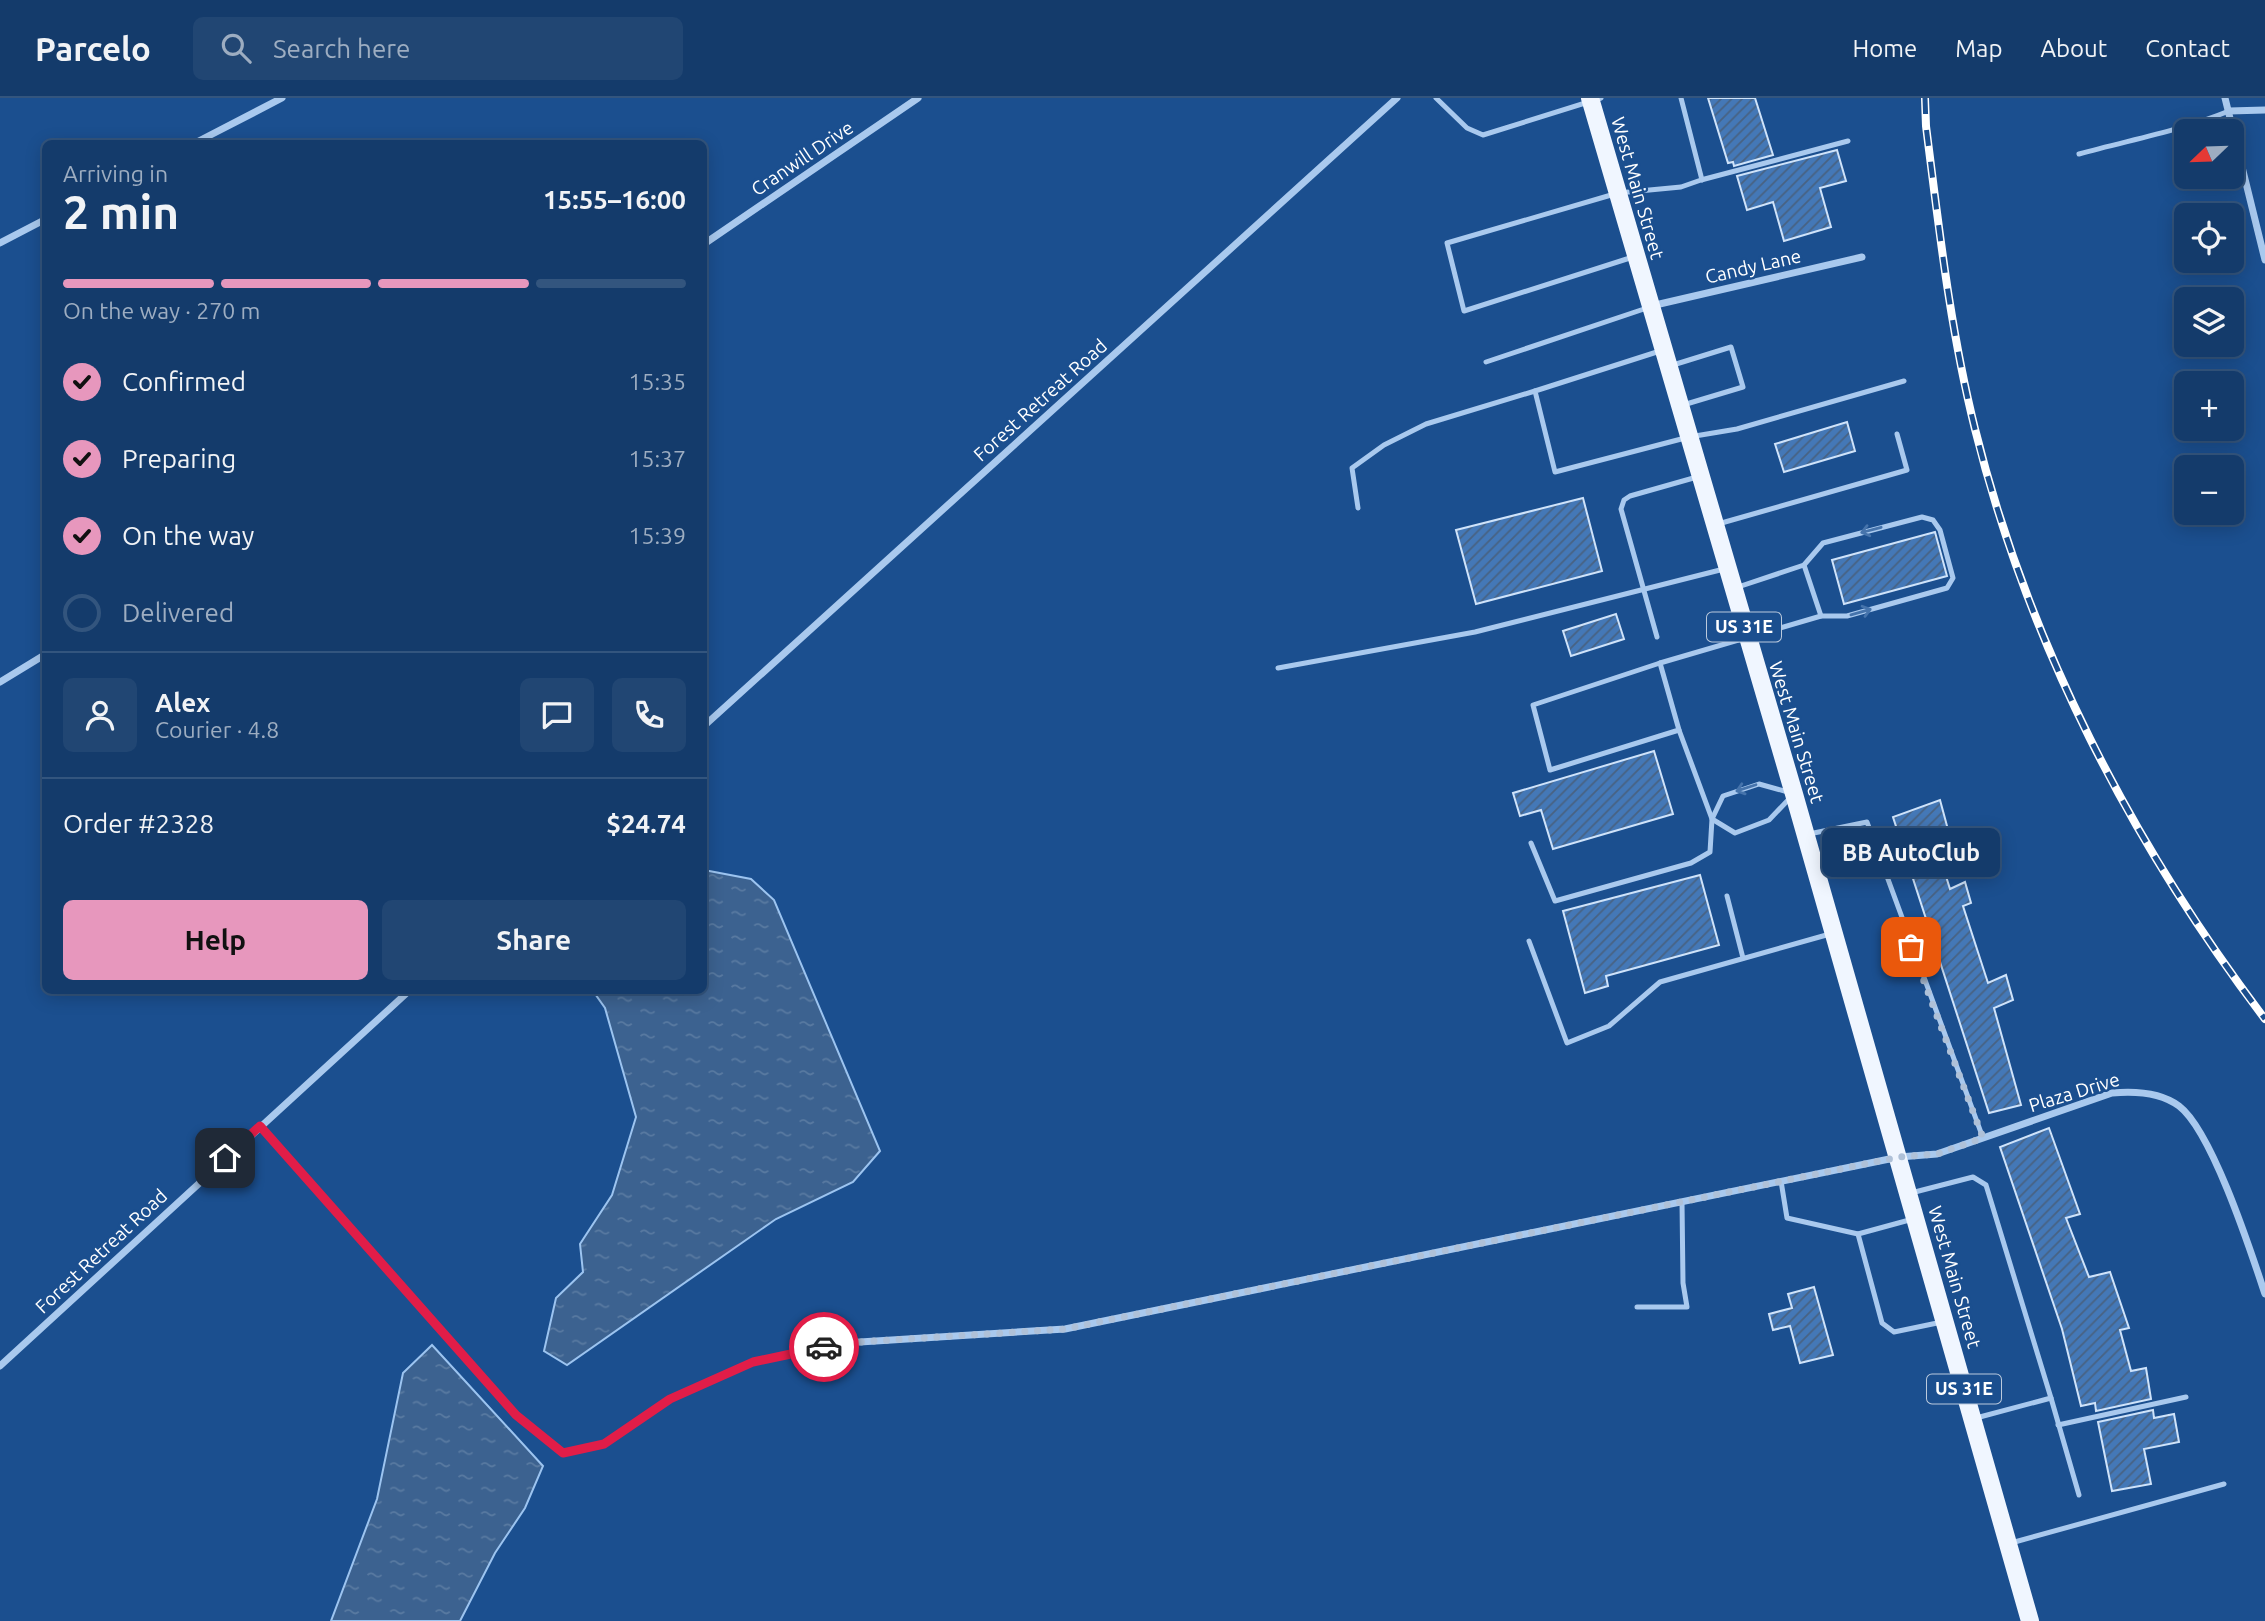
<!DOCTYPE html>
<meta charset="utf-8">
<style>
:root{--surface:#143b6b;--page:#214673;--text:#f1f3f6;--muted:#9dadc1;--line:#33557e;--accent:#e797bd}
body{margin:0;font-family:Ubuntu,sans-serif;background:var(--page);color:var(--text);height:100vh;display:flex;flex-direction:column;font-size:26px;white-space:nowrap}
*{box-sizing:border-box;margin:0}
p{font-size:23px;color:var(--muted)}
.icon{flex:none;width:38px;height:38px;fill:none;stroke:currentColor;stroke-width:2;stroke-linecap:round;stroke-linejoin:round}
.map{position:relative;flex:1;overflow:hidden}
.details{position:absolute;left:42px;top:42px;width:665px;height:854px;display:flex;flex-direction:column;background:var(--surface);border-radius:10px;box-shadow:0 4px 18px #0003,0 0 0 2px var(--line)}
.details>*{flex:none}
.needle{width:46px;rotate:247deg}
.buttons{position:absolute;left:2174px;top:21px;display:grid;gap:14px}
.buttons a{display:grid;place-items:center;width:70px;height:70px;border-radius:10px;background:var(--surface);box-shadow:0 4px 18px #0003,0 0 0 2px var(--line);font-size:35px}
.pin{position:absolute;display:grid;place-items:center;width:60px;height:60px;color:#fff;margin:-30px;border-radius:14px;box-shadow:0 4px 10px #0006}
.courier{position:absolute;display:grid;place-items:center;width:70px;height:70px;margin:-35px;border:5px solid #e11d48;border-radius:50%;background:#fff;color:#222;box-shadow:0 2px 9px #0007}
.bubble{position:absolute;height:49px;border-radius:10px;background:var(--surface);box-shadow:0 4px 18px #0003,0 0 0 2px var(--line);font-size:23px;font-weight:700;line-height:49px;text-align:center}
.summary em{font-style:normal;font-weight:700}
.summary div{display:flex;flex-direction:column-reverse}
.summary{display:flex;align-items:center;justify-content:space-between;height:119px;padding:0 21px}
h1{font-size:46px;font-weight:700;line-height:52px}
.bar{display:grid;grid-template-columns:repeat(4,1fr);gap:10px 7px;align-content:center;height:84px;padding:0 21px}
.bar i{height:9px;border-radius:5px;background:var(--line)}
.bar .current{background:var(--accent)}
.bar p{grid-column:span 4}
.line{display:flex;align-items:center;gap:18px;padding:0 21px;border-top:2px solid var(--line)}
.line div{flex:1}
.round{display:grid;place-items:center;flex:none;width:74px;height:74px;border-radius:10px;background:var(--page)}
ol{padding:0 21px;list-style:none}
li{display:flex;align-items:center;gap:21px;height:77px}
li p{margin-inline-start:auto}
li .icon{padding:7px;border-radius:50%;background:var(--accent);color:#111;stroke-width:4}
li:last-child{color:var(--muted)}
li i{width:38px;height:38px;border:4px solid var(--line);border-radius:50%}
.action{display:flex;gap:14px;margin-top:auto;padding:14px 21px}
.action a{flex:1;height:80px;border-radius:10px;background:var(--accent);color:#111;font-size:28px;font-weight:700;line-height:80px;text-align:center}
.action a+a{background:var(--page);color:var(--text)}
header{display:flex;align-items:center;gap:42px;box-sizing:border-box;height:98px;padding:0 35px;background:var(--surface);border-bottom:2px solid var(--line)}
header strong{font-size:33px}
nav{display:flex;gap:38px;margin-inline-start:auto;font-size:24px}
.search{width:490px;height:63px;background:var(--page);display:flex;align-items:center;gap:18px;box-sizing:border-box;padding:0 24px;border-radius:10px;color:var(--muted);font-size:26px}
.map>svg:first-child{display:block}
.water{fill:url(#water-ripples);stroke:#9cc4f0;stroke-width:2}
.building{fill:url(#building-hatch);stroke:#cfe3fa;stroke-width:2}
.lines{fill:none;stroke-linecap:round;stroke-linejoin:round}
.service{stroke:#a9c9ee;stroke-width:5}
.minor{stroke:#a9c9ee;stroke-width:7}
.primary{stroke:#f0f6ff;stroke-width:18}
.rail-casing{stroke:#fff;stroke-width:8}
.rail{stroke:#1b4f8f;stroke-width:5;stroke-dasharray:16;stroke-linecap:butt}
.oneway{stroke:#4674ac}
.done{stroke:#afc1d8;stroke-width:7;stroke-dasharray:0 12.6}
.route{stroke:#e11d48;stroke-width:9}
.labels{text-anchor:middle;stroke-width:5;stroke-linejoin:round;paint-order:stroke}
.shield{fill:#1b4f8f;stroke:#bbcadd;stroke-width:2}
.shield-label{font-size:18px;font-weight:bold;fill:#fff}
.street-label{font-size:19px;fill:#fff;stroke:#1b4f8f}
</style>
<header>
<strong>Parcelo</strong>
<div class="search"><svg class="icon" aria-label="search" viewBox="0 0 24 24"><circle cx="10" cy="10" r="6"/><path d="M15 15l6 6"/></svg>Search here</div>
<nav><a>Home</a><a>Map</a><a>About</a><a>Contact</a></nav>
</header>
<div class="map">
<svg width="2265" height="1523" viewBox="0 0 2265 1523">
<defs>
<pattern id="water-ripples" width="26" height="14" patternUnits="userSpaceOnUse" patternTransform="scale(1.75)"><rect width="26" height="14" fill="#3c6290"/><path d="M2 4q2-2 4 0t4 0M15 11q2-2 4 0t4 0" fill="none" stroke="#597aa1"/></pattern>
<pattern id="building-hatch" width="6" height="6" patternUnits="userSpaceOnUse" patternTransform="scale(1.75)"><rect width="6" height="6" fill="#4478b7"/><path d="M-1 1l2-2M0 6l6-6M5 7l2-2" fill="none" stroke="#486282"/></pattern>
</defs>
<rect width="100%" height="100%" fill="#1b4f8f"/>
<g class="water">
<polygon points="704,772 751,781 774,802 880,1053 853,1084 776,1121 567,1267 544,1253 556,1200 583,1174 580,1146 612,1097 636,1019 605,910 593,893 704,892"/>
<polygon points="432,1247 543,1368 525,1410 495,1455 460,1523 331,1523 377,1401 403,1275"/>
</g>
<g class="building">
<polygon points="1708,0 1755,0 1773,57 1734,68 1733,64 1728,65"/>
<polygon points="1837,52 1846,83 1820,90 1831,129 1784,143 1773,104 1747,112 1737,78"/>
<polygon points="1847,324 1855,353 1784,374 1775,346"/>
<polygon points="1583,400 1602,473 1476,506 1456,432"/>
<polygon points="1935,434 1947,478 1844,506 1832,462"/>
<polygon points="1616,516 1624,541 1571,558 1563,533"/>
<polygon points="1654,653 1673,716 1553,751 1541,712 1520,718 1513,695"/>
<polygon points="1940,702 1950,739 1935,743 1950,791 1965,784 1971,805 1963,808 1988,885 2006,877 2013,902 1994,910 2021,1007 1989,1015 1893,719"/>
<polygon points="1700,777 1719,847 1606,878 1608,888 1585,895 1563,813"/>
<polygon points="2049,1030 2080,1116 2066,1120 2089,1179 2110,1174 2129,1230 2120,1232 2131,1273 2146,1270 2151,1301 2096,1313 2095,1305 2081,1308 2062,1231 2000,1049"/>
<polygon points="1814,1189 1833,1257 1800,1265 1790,1228 1773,1232 1769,1216 1792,1210 1788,1196"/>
<polygon points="2153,1312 2154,1320 2174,1316 2179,1344 2144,1351 2151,1386 2112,1393 2098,1324"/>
</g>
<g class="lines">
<g class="service">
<polyline points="1436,0 1467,30 1483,37 1601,0"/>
<polyline points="1681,0 1702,82"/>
<path d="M 2079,56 C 2129,42 2180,33 2229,13"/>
<polyline points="1633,159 1464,213 1447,145 1618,95 1681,89 1701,82 1848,43"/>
<polyline points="1660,253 1535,293 1555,374 1689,339 1737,331 1904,283"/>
<polyline points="1486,264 1647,210"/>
<polyline points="1673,267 1731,249 1743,289 1683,307"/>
<polyline points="1358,410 1352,370 1384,347 1426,326 1535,293"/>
<polyline points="1718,426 1907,372 1897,336"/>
<polyline points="1804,467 1821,518"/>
<polyline points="1735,490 1804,467 1823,445 1922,419 1933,422 1940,432 1953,480 1947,490 1847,518 1821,518 1660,565 1533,607 1550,672 1679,632 1712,721 1735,735 1769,722 1790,700"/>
<polyline points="1657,539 1621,411 1624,402 1630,398 1697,379"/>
<polyline points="1660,565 1679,632"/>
<polyline points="1278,570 1475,534 1724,471"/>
<polyline points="1809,736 1867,724 1983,1040"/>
<polyline points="1531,745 1555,803 1691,765 1710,754 1712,721 1723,698 1759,686 1788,694"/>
<polyline points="1727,798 1743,860"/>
<polyline points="1529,843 1567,945 1609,928 1660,884 1830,836"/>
<polyline points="1781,1083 1787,1120 1858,1136"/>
<polyline points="1911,1095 1973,1079 1986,1087 2051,1300"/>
<polyline points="1913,1121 1858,1136 1882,1225 1894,1234 1942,1224"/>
<polyline points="1637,1209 1687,1209 1683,1185 1682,1104"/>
<polyline points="1976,1320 2051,1300 2079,1397"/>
<polyline points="2058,1327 2186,1299"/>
<polyline points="2011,1445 2224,1386"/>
</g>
<g class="minor">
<polyline points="2225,0 2265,162"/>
<polyline points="2229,13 2265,12"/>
<polyline points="193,46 282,0"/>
<polyline points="0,145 46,121"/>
<polyline points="704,146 918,0"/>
<polyline points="1651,208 1862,159"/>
<polyline points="0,584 46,556"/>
<polyline points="704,628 1397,0"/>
<path d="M 260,1028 L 516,1317 L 563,1355 L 604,1346 L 670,1301 L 753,1264 L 844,1245 L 1065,1231 L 1899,1059 L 1937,1056 L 2112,995 C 2134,993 2160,994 2179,1008 C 2212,1033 2251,1154 2265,1196"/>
<polyline points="0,1268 410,892"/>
</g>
<polyline class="primary" points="1590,0 1794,696 2030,1523"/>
<defs>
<path id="rail" d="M 1925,0 L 1926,28 C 1939,130 1950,231 1975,331 C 2028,545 2132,746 2265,921"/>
</defs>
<use href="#rail" class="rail-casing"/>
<use href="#rail" class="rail"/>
</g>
<defs><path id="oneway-shaft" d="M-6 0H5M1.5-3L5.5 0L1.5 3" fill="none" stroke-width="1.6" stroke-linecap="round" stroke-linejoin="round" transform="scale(1.75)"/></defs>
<g class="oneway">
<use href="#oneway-shaft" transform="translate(1871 432) rotate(165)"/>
<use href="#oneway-shaft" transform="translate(1861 514) rotate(-16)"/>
<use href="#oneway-shaft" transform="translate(1746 690) rotate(162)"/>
</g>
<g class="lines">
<polyline class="done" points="824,1249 844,1245 1065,1231 1899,1059 1937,1056 1983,1040 1911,849"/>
<polyline class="route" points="225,1060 260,1028 516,1317 563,1355 604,1346 670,1301 753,1264 824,1249"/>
</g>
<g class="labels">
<g class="shield">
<rect x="1707" y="514.5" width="74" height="29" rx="5"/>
<rect x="1927" y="1276.5" width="74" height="29" rx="5"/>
</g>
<g class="shield-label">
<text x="1744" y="535">US 31E</text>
<text x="1964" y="1297">US 31E</text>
</g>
<g class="street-label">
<text transform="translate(802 60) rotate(-34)" y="7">Cranwill Drive</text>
<text transform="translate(1638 90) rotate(74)" y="7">West Main Street</text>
<text transform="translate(1753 168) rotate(-13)" y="7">Candy Lane</text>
<text transform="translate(1040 302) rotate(-42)" y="7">Forest Retreat Road</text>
<text transform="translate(1797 634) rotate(73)" y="7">West Main Street</text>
<text transform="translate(2074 994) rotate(-17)" y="7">Plaza Drive</text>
<text transform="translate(101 1153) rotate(-43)" y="7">Forest Retreat Road</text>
<text transform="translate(1955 1179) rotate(74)" y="7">West Main Street</text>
</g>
</g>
</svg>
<div class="buttons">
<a><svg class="needle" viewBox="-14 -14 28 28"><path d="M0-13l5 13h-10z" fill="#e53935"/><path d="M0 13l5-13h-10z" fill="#9dadc1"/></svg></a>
<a><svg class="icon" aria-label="locate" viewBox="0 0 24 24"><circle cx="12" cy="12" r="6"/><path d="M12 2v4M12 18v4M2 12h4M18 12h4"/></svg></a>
<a><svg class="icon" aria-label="layers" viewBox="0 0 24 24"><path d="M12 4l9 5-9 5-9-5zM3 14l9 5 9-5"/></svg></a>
<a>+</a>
<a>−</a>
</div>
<div class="pin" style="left:1911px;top:849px;background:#ea580c"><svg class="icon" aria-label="bag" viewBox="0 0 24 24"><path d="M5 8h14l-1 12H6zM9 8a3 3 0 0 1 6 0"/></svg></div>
<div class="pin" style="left:225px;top:1060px;background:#1f2937"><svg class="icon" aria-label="home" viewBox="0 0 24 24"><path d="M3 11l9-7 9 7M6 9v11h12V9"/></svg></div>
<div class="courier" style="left:824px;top:1249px"><svg class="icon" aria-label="car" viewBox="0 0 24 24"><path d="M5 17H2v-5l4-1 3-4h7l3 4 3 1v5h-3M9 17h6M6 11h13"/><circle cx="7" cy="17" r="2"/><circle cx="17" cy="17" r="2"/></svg></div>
<div class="bubble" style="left:1822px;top:730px;width:178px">BB AutoClub</div>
<section class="details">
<div class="summary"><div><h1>2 min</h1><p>Arriving in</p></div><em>15:55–16:00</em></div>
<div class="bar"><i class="current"></i><i class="current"></i><i class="current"></i><i></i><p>On the way · 270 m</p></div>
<ol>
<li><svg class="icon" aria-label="check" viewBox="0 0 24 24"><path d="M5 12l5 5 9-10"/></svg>Confirmed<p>15:35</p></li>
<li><svg class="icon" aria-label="check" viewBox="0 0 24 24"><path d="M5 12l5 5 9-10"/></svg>Preparing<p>15:37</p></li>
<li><svg class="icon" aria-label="check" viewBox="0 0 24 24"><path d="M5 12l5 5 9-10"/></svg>On the way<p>15:39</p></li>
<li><i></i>Delivered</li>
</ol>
<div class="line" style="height:126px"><a class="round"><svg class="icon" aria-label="person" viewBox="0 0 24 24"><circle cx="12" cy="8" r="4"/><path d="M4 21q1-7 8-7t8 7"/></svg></a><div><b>Alex</b><p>Courier · 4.8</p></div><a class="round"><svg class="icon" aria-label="chat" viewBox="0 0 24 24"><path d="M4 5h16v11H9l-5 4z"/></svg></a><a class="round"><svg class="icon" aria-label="phone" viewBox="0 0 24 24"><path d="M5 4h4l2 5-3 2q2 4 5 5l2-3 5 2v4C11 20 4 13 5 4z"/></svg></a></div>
<div class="line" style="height:91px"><div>Order #2328</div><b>$24.74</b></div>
<div class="action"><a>Help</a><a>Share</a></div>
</section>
</div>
